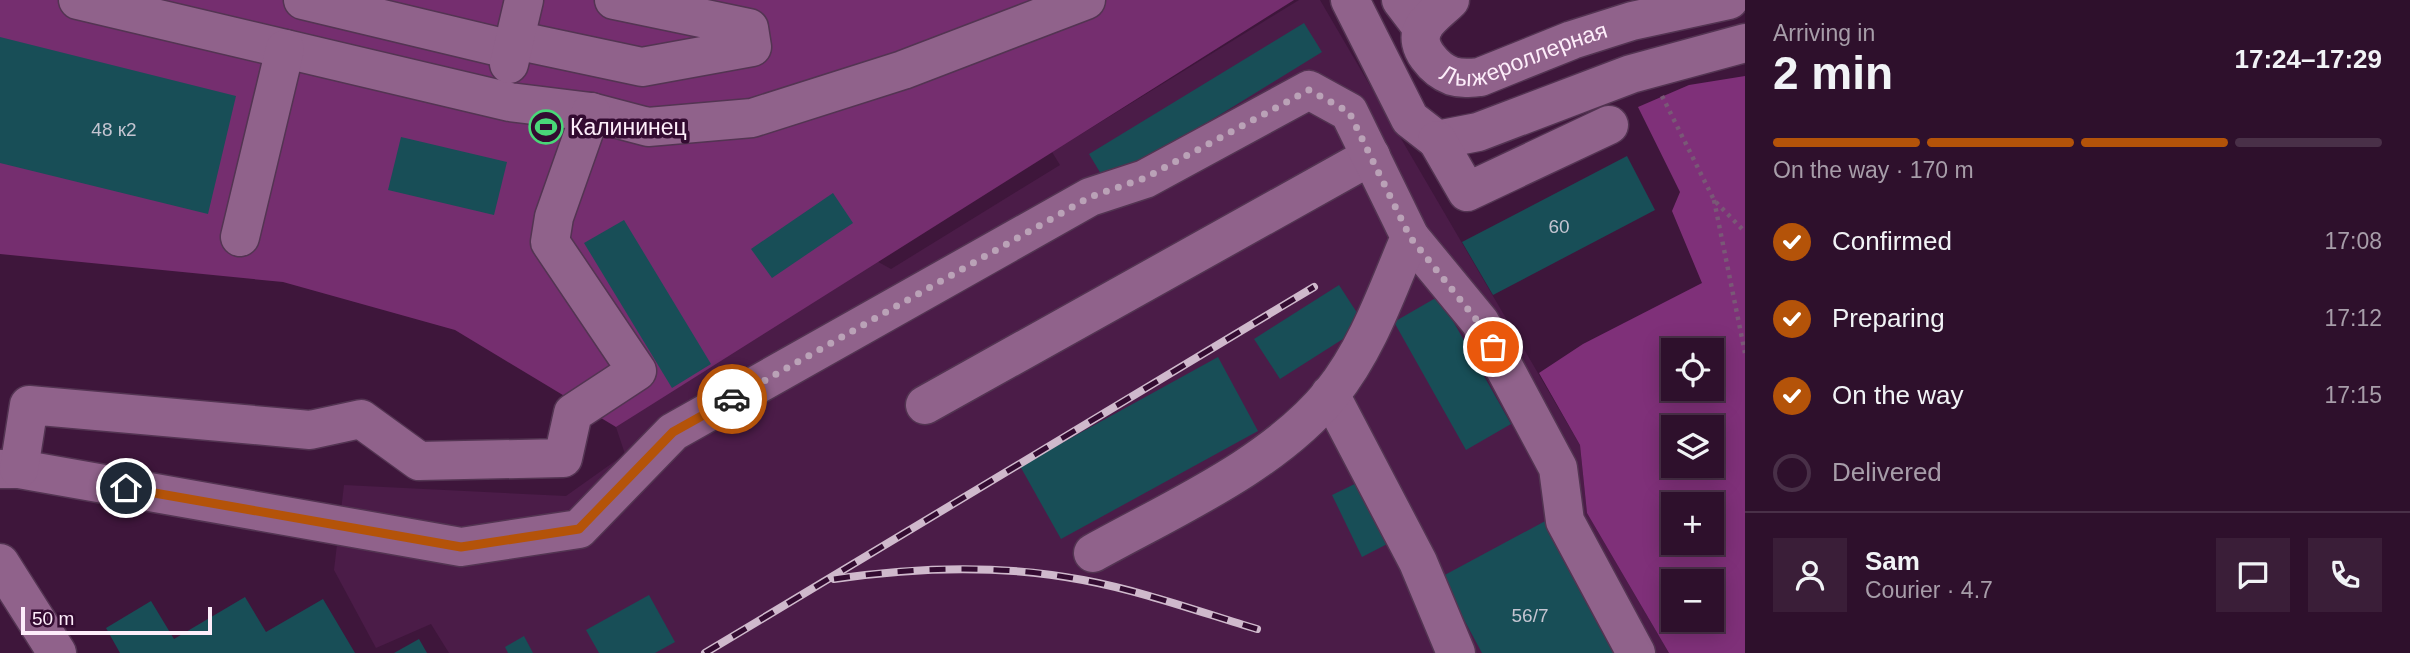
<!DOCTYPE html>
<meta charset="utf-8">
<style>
:root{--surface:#2e102c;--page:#3a1e38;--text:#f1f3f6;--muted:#a79da9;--line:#493048;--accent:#b45309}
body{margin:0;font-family:Helvetica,sans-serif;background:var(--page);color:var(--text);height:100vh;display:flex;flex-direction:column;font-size:26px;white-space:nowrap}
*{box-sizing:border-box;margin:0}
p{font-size:23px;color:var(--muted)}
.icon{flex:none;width:38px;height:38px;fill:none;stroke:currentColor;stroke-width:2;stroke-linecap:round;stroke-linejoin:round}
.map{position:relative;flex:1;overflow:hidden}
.drawer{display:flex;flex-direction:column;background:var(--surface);width:665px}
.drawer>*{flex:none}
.buttons{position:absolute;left:1661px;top:338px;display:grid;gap:14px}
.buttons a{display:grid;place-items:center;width:63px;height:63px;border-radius:0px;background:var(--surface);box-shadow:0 4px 18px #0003,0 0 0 2px var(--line);font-size:35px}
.scale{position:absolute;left:21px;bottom:18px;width:191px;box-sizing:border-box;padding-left:7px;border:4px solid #fdedfa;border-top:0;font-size:19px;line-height:24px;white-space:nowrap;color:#fdedfa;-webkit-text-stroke:5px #330b31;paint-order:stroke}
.pin{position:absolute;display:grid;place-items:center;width:60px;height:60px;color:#fff;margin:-30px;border:4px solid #fff;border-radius:50%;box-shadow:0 2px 7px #0007}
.courier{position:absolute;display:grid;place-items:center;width:70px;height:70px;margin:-35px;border:5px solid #b45309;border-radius:50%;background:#fff;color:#222;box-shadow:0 2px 9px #0007}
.headline em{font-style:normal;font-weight:700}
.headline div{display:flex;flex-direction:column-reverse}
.headline{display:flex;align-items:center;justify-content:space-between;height:119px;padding:0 28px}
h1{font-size:46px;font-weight:700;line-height:52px}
.bar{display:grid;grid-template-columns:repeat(4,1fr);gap:10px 7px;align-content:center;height:84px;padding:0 28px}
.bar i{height:9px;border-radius:5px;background:var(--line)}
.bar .on{background:var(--accent)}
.bar p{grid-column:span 4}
.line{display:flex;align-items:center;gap:18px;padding:0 28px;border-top:2px solid var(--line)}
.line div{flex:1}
.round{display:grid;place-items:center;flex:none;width:74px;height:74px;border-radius:0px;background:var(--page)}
ol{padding:0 28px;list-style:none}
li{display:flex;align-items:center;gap:21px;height:77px}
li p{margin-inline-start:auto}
li .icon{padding:7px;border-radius:50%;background:var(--accent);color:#fff;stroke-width:4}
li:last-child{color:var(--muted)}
li i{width:38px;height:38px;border:4px solid var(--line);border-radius:50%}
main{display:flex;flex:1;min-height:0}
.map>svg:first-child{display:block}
.built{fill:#4b1c48}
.green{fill:#752e6f}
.forest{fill:#7f3079;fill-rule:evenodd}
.building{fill:#184e57}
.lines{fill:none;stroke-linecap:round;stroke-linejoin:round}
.minor-casing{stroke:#533452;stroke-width:41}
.path{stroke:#795876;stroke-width:4.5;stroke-dasharray:3.5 5;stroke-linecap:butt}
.minor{stroke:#90628b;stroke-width:38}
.rail-casing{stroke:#cfb9cc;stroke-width:8}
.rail{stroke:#330b31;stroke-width:5;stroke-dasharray:16;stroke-linecap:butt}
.done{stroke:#baa2b7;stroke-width:7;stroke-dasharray:0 12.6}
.route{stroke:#b45309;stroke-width:9}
.labels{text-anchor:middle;stroke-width:7;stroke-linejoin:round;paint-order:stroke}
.number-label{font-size:19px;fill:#c4c5d1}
.street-label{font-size:23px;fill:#fdedfa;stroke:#330b31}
.poi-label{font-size:23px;fill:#fdedfa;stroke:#330b31;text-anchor:start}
</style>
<main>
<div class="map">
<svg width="1745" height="653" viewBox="0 0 1745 653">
<rect width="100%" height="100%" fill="#3e163b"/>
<polygon class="built" points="1299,0 1320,0 1580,445 1587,513 1669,653 449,653 431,624 376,648 334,570 344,485 566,496 625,454 616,427 873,259 891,269 1060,165 1052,152"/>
<polygon class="green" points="0,0 1294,0 616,427 455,330 283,282 0,254"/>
<path class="forest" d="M 1745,76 L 1745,653 L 1669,653 L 1587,513 L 1580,445 L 1539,373 L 1583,344 L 1702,283 L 1672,211 L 1680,192 L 1638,107 L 1689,85 ZM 1673,350 L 1712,350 L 1712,388 L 1673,388 ZM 1673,427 L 1712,427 L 1712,466 L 1673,466 ZM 1673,504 L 1712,504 L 1712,542 L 1673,542 ZM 1673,581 L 1712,581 L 1712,620 L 1673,620 Z"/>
<g class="building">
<polygon points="1304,23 1322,52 1107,184 1089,154"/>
<polygon points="0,37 236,96 208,214 0,163"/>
<polygon points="401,137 507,162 494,215 388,190"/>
<polygon points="1627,156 1655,210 1493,295 1462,242"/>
<polygon points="833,193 853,223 772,278 751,249"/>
<polygon points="624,220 711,364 672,388 584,243"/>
<polygon points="1339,285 1365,325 1280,379 1254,339"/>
<polygon points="1439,296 1511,424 1466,450 1394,322"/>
<polygon points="1218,357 1258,431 1061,539 1020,466"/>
<polygon points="1367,478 1397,539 1362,557 1332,495"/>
<polygon points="1549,519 1620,653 1482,653 1441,577"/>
<polygon points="649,595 675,642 655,653 599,653 586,630"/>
<polygon points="245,597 266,632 323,599 355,653 120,653 106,628 151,601 174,639"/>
<polygon points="524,636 533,653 508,653 505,647"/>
<polygon points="419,639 427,653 394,653"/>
</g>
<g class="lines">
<defs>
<g id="minor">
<polyline points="78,0 510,102 591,112 648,127 752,118 903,70 1086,0"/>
<polyline points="303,0 512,50"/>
<polyline points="1350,0 1410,119 1437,140 1478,132 1631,74 1745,43"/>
<polyline points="1401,0 1423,29"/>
<path id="s1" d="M 1450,0 C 1442,8 1428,18 1423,28 C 1413,47 1436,70 1452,76 C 1462,79 1470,78 1480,77 L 1572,40 L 1632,21 L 1729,0"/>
<polyline points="515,40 642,67 752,47 749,28 614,0"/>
<polyline points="509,64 524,0"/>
<polyline points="1437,140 1467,192 1609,125"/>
<polyline points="240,237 285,49"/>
<polyline points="1410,237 1480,322 1558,468 1565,521 1636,653"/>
<polyline points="1330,394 1418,562 1456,653"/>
<polyline points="925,405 1371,156"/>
<path d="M 0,469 L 19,469 L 461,547 L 579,529 L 673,432 L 1090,197 L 1145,179 L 1309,90 L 1349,112 L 1410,237 C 1387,291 1368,348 1331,394 C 1273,465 1172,509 1093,553"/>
<polyline points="19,469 29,405 310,430 361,419 419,461 563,458 573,413 637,371 550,242 554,217 591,112"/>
<polyline points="0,563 57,653"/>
</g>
</defs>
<use href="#minor" class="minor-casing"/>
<g class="path">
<polyline points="1662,96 1714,200 1745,232"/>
<polyline points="1714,200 1745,353"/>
</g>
<use href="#minor" class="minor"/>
<defs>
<g id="rail">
<path d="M 834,579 C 917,567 1000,564 1083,580 C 1142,591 1200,612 1257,629"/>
<polyline points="705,653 1314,287"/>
</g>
</defs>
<use href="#rail" class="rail-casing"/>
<use href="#rail" class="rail"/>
</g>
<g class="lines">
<polyline class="done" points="732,399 1090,197 1145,178 1309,90 1349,112 1410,237 1479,323 1493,347"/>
<polyline class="route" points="126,488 461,547 579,529 673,432 732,399"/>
</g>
<defs>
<symbol id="stadium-ring" viewBox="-11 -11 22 22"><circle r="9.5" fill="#330b31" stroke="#49d778" stroke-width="1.5"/><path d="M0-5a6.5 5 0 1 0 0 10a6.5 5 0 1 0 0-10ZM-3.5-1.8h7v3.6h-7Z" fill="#49d778"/></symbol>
</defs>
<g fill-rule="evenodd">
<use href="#stadium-ring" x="527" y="108" width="38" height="38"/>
</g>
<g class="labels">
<g class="number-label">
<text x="114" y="136">48 к2</text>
<text x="1559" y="233">60</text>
<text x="1530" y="622">56/7</text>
</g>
<g class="street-label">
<text dy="8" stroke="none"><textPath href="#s1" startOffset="177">Лыжероллерная</textPath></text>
</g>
<g class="poi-label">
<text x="570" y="135">Калининец</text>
</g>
</g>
</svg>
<div class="buttons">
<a><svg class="icon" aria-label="locate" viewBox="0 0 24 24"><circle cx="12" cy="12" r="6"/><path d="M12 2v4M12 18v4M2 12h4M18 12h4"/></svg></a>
<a><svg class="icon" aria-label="layers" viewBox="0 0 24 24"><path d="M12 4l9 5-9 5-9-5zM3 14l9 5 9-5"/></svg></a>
<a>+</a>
<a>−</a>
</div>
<div class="scale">50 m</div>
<div class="pin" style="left:1493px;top:347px;background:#ea580c"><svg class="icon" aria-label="bag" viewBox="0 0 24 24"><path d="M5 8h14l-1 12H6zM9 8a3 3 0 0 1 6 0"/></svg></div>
<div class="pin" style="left:126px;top:488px;background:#1f2937"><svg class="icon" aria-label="home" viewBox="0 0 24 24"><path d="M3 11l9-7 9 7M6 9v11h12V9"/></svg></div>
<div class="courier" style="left:732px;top:399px"><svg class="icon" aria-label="car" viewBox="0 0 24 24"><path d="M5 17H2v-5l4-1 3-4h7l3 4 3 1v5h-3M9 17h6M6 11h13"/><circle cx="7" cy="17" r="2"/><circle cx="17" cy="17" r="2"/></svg></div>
</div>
<section class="drawer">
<div class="headline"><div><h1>2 min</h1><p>Arriving in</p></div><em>17:24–17:29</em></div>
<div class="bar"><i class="on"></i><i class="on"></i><i class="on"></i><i></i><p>On the way · 170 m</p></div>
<ol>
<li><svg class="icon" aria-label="check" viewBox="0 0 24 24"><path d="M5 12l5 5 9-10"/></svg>Confirmed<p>17:08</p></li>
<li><svg class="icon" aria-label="check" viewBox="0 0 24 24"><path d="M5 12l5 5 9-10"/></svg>Preparing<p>17:12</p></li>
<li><svg class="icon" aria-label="check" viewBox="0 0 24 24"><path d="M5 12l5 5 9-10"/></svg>On the way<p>17:15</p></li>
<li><i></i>Delivered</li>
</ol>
<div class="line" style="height:126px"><a class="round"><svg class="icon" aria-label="person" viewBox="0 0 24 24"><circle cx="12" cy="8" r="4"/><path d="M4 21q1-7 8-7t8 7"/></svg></a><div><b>Sam</b><p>Courier · 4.7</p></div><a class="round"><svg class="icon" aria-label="chat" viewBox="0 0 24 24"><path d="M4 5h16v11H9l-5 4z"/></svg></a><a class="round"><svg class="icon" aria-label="phone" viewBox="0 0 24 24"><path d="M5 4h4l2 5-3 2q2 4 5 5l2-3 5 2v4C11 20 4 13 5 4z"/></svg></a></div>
</section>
</main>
